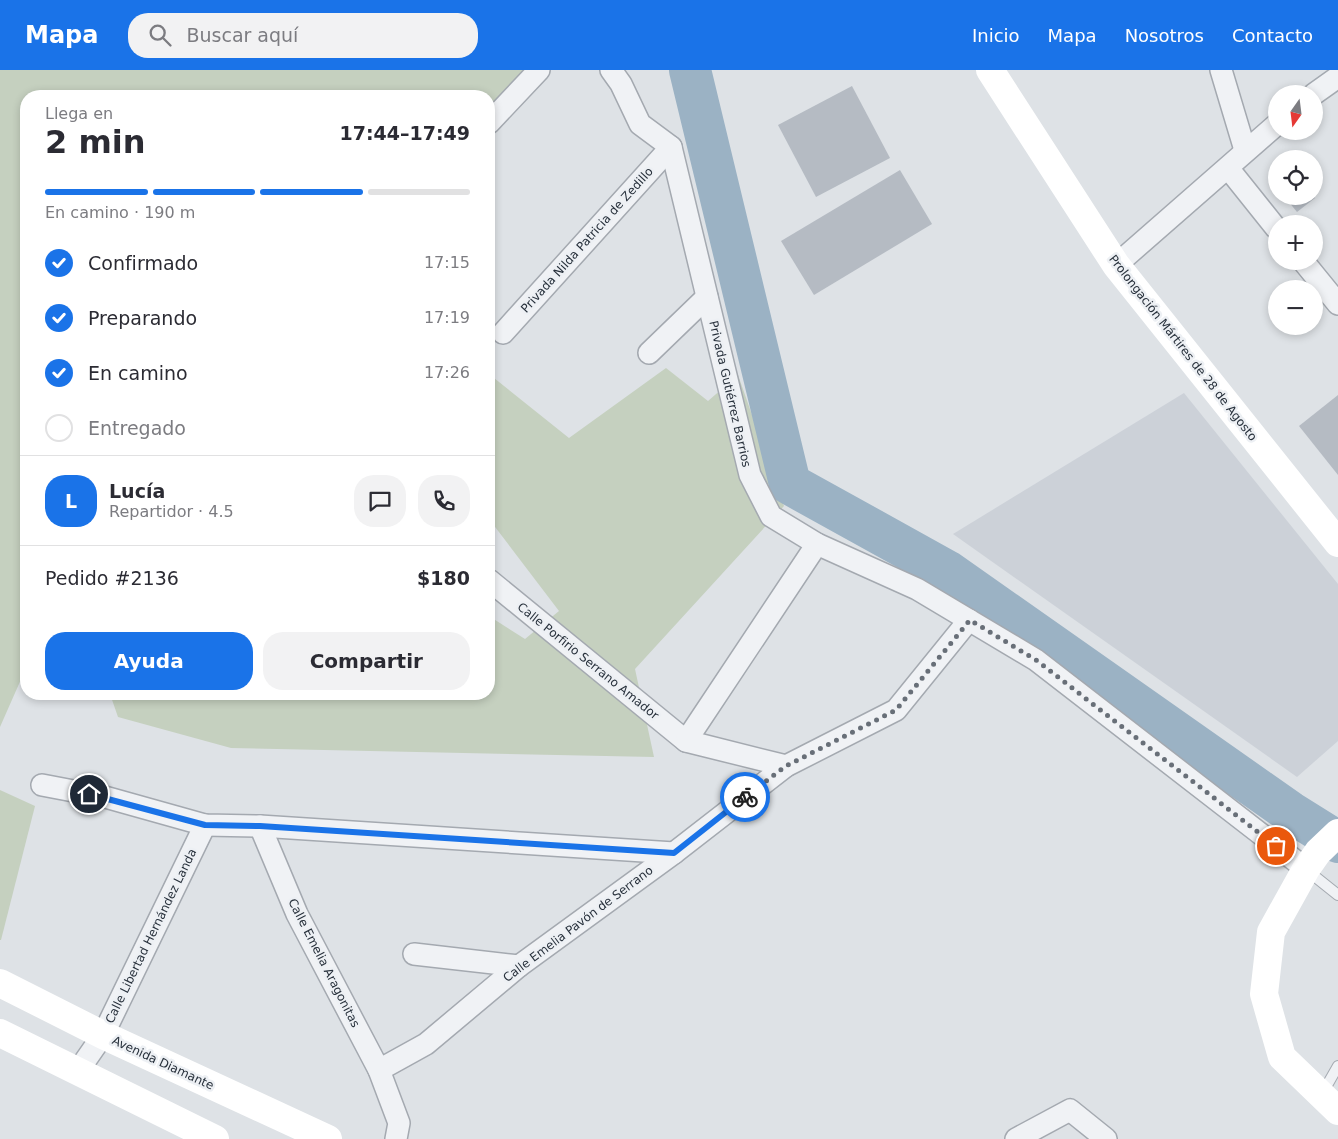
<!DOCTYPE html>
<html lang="es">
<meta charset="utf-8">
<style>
:root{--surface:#fff;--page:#f2f2f3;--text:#2b2b33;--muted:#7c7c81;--line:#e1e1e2;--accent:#1a73e8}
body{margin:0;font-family:"DejaVu Sans",sans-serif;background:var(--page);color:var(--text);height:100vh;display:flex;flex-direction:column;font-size:19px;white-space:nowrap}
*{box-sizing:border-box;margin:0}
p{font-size:16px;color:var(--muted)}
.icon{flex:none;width:28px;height:28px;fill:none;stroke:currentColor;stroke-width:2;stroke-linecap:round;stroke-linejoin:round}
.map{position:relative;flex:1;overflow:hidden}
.side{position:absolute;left:20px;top:20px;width:475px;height:610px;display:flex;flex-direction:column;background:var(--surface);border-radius:20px;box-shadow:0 2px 8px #0003}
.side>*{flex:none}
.needle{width:32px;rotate:194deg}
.controls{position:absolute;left:1268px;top:15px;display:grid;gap:10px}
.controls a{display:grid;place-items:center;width:55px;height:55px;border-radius:50%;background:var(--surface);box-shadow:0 2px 8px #0003;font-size:25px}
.pin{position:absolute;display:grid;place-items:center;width:42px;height:42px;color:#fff;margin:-21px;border:2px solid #fff;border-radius:50%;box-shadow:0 1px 5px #0007}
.courier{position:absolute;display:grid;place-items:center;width:50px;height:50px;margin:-25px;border:4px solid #1a73e8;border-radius:50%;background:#fff;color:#222;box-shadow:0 1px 6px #0007}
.overview em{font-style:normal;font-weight:600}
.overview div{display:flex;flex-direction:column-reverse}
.overview{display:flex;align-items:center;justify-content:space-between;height:85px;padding:0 25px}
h1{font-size:32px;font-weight:600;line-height:38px}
.bar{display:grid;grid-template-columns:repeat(4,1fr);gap:8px 5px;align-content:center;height:60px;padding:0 25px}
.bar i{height:6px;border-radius:4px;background:var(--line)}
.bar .on{background:var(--accent)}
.bar p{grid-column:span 4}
.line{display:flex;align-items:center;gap:12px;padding:0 25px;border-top:1px solid var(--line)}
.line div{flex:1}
.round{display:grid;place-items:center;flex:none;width:52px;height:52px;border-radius:20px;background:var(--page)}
ol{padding:0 25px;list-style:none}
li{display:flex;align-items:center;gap:15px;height:55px}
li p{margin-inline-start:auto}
li .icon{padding:5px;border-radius:50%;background:var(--accent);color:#fff;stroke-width:4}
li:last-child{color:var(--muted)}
li i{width:28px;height:28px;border:2px solid var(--line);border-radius:50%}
.button{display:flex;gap:10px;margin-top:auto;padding:10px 25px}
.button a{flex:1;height:58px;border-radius:20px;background:var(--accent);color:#fff;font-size:20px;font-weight:600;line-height:58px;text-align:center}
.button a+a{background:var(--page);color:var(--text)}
header{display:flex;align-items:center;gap:30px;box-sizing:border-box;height:70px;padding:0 25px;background:var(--accent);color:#fff}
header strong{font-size:24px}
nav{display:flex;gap:28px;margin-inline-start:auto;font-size:18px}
.search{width:350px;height:45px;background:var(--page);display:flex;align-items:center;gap:12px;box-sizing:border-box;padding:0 18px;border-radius:20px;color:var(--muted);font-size:19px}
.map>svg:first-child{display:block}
.built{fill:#ccd1d8}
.green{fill:#c5d0bf}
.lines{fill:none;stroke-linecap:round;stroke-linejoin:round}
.river{stroke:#9bb2c4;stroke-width:42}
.building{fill:#b5bbc3}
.service-casing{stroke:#a4a9b0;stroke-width:12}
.minor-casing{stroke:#a4a9b0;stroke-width:24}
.service{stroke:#f0f2f5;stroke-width:10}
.minor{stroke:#f0f2f5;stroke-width:21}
.secondary{stroke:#fff;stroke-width:28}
.done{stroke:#686f78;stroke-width:5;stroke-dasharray:0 9}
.route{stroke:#1a73e8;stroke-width:6}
.labels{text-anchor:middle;stroke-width:5;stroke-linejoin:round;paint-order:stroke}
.street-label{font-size:12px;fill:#28313c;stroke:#edf0f4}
</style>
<header>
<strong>Mapa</strong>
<div class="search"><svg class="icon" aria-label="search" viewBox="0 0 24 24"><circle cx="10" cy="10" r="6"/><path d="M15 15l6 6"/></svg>Buscar aquí</div>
<nav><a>Inicio</a><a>Mapa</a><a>Nosotros</a><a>Contacto</a></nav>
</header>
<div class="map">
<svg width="1338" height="1069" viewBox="0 0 1338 1069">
<rect width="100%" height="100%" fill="#dee2e6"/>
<polygon class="built" points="1184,323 1338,514 1338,671 1297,707 953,464"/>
<g class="green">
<polygon points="0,0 527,0 489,46 489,26 26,26 26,598 0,657"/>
<polygon points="666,298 708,331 738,305 784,436 635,599 654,687 231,678 118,647 110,624 489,624 489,546 525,569 559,541 489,449 489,304 569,368"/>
<polygon points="0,720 35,736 1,870 0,870"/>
</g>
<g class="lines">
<polyline class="river" points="690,0 790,414 947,501 1290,742 1338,772"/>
</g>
<g class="building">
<polygon points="852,16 890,88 816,127 778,55"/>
<polygon points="900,100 932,154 814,225 781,171"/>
<polygon points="1284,126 1314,126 1315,128 1297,142"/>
<polygon points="1338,325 1338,405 1299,356"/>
</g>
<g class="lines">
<defs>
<g id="service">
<polyline points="1308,801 1338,825"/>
<polyline points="1322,1024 1338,996"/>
</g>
<g id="minor">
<polyline points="611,0 621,14 640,54 671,77 750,405 771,446 817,474 917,519 1036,590 1306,799"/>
<polyline points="1221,0 1245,80"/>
<polyline points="1314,24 1338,7"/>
<polyline points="489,53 539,0"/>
<polyline points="1228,98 1276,158"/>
<polyline points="1303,191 1338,234"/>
<polyline points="1116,195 1276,55"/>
<polyline points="503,263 671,77"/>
<polyline points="649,283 707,227"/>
<polyline points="489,510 686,671 786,696"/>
<polyline points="686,671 817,474"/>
<polyline points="42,715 105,727 205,755 260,756 674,783"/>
<polyline points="260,756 297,844 379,1000 399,1053 396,1069"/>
<polyline points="414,884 519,896"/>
<polyline points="379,1000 426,974 519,896 674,783 786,696 896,640 969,550"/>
<polyline points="78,1001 103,965 205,755"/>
<polyline points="1016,1069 1070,1040 1106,1069"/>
</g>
</defs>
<use href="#service" class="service-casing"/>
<use href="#minor" class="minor-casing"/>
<use href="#service" class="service"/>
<use href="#minor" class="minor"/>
<g class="secondary">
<polyline points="990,0 1116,195 1338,473"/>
<polyline points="1338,763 1318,782 1306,799 1271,862 1264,924 1282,987 1338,1041"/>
<polyline points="0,913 103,965 328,1069"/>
<polyline points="0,963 215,1069"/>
</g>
</g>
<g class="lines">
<polyline class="done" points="745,727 786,696 896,640 970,550 1036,590 1276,776"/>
<polyline class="route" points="89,724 205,755 260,756 674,783 745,727"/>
</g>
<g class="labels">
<g class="street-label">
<text transform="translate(587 170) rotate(-48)" y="4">Privada Nilda Patricia de Zedillo</text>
<text transform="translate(1183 278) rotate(52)" y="4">Prolongación Mártires de 28 de Agosto</text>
<text transform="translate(730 324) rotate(77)" y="4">Privada Gutiérrez Barrios</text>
<text transform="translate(588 591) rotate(39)" y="4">Calle Porfirio Serrano Amador</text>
<text transform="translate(578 854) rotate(-37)" y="4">Calle Emelia Pavón de Serrano</text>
<text transform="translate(151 866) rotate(-64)" y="4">Calle Libertad Hernández Landa</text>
<text transform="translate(324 893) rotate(63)" y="4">Calle Emelia Aragonitas</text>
<text transform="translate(163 993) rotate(25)" y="4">Avenida Diamante</text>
</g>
</g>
</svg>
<div class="controls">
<a><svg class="needle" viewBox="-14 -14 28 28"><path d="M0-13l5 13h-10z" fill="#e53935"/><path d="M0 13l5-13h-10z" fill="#7c7c81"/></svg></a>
<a><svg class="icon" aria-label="locate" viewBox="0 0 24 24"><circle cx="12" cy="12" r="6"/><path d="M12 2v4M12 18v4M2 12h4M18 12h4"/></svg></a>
<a>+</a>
<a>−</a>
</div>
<div class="pin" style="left:1276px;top:776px;background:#ea580c"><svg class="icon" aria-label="bag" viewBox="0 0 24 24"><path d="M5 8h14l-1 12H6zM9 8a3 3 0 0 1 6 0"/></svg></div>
<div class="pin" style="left:89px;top:724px;background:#1f2937"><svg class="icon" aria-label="home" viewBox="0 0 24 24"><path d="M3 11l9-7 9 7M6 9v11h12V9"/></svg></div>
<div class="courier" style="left:745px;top:727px"><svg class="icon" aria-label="bike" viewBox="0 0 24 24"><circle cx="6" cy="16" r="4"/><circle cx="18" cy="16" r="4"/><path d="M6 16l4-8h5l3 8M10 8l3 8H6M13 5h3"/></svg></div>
<section class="side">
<div class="overview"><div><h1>2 min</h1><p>Llega en</p></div><em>17:44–17:49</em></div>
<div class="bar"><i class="on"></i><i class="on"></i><i class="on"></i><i></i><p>En camino · 190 m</p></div>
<ol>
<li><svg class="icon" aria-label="check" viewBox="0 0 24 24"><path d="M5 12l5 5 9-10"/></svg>Confirmado<p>17:15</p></li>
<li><svg class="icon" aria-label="check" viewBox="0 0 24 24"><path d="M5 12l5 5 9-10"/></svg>Preparando<p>17:19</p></li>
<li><svg class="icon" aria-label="check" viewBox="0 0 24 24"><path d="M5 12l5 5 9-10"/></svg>En camino<p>17:26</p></li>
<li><i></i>Entregado</li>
</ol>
<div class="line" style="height:90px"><b class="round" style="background:var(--accent);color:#fff">L</b><div><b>Lucía</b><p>Repartidor · 4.5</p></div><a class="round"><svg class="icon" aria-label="chat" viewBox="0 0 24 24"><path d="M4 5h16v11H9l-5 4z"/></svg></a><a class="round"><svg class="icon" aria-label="phone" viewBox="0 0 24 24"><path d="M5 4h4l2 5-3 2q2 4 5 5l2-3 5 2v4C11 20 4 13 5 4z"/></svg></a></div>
<div class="line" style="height:65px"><div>Pedido #2136</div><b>$180</b></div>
<div class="button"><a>Ayuda</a><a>Compartir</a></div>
</section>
</div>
